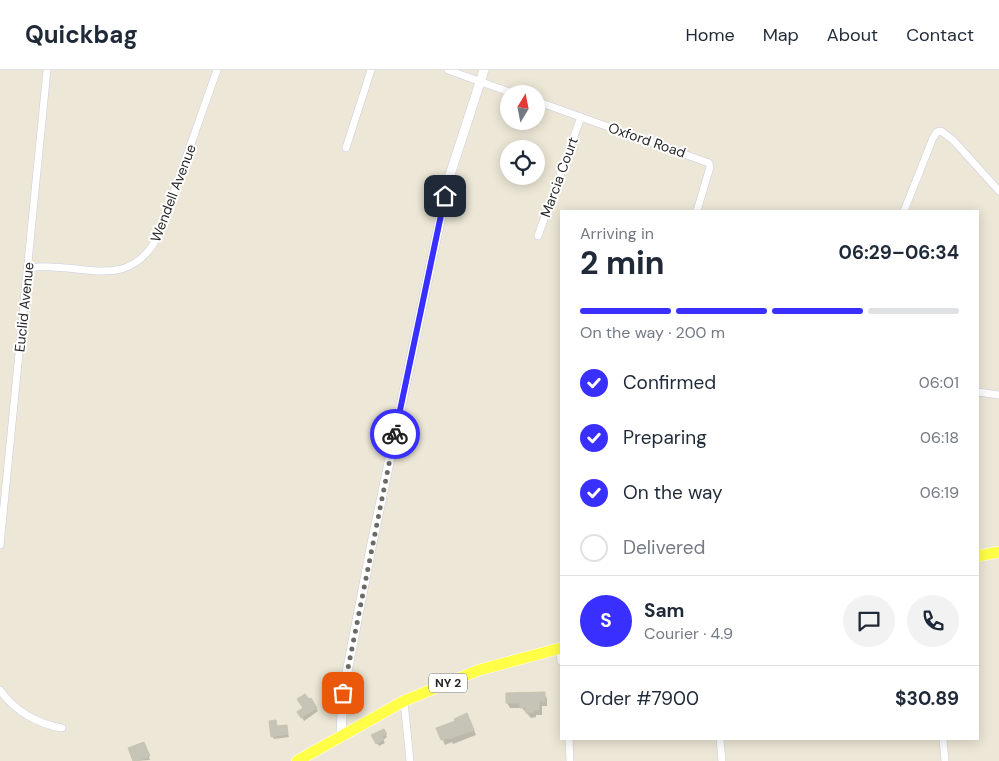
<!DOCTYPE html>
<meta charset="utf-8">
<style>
:root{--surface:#fff;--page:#f2f2f3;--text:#1f2937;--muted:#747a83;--line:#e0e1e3;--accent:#392fff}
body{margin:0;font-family:"DM Sans",sans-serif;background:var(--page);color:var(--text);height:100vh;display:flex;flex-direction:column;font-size:19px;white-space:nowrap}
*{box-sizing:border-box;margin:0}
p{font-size:16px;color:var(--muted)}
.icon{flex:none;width:28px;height:28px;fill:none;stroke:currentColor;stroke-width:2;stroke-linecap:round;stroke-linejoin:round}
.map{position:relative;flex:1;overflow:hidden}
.side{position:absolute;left:560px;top:140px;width:419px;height:530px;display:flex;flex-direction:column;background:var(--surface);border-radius:0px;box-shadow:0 2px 12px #0003}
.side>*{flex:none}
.needle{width:32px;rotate:10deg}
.controls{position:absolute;left:500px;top:15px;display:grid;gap:10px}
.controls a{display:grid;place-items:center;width:45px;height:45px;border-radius:50%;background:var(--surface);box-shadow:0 2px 12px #0003;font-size:25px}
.pin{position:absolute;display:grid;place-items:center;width:42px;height:42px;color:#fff;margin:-21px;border-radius:10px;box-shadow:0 2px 8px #0006}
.courier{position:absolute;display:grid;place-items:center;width:50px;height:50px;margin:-25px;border:4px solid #392fff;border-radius:50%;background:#fff;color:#222;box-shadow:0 1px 6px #0007}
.head em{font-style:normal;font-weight:700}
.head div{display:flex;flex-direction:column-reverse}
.head{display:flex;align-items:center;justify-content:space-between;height:85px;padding:0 20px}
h1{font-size:32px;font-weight:700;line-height:38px}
.bar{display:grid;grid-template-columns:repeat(4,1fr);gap:8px 5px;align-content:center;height:60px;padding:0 20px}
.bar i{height:6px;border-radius:4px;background:var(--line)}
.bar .on{background:var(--accent)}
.bar p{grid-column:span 4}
.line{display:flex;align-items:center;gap:12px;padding:0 20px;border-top:1px solid var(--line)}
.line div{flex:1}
.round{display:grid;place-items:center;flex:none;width:52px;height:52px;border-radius:26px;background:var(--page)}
ol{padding:0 20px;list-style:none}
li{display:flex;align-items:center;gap:15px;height:55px}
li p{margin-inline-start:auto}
li .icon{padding:5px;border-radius:50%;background:var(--accent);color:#fff;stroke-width:4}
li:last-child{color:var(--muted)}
li i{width:28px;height:28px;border:2px solid var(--line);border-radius:50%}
header{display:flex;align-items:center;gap:30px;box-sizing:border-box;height:70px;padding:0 25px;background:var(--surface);border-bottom:1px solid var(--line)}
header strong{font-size:24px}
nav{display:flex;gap:28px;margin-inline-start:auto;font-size:18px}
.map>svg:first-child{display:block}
.shadow{fill:#0003}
.building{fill:#c6c4b6;stroke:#c7c4b0}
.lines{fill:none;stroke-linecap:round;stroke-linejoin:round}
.minor-casing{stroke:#cccbe2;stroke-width:8}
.tertiary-casing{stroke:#cccbe2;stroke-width:10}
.primary-casing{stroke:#fff;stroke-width:12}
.minor{stroke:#fff;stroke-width:7}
.tertiary{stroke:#fff;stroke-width:9}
.primary{stroke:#ffff47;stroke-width:11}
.done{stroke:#6c6a64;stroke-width:5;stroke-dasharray:0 9}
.route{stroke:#392fff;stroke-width:6}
.labels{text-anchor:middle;stroke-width:4;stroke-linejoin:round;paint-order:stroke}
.shield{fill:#fff;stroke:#686868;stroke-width:1}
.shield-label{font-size:12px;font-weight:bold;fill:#272727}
.street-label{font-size:14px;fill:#272727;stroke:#fff}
</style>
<header>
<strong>Quickbag</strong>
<nav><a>Home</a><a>Map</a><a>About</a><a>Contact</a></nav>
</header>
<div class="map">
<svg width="999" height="691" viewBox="0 0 999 691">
<rect width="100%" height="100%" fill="#ece7d6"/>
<g class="shadow">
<polygon points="544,623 547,629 547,636 542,636 542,645 536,645 536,647 531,648 522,638 510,638 507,633"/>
<polygon points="310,630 318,641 304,651 299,642 305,638"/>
<polygon points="470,650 476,665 453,674 452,672 445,675 438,659"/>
<polygon points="276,652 278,657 286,656 289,667 274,669 272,666"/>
<polygon points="383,660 387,667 383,670 385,673 379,676 373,666"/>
<polygon points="145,677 150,690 134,691"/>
</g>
<g class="building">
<polygon points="545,622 545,631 539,631 539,640 534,640 534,642 526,643 526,637 520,638 520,633 506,633 506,623"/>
<polygon points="305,624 309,629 311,628 317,638 301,648 297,642 303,638 297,629"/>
<polygon points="467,643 474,660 449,669 448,668 441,670 436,658 455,651 454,649"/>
<polygon points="276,650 277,656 287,655 288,664 271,667 269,651"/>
<polygon points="384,659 387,664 382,666 384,670 376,674 371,665"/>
<polygon points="144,672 150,686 138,691 133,691 128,678"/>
</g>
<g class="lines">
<defs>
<g id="minor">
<polyline points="448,0 515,24"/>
<polyline points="536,31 709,93 710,97 697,141"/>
<polyline points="346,78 371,0"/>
<polyline points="904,141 933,68 937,62 941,61 953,70 999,121"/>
<polyline points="538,166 581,47"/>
<path d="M 28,198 C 36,197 44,196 51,197 C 96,198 130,216 158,167 L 217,0"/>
<polyline points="978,322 999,325"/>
<polyline points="0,475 47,0"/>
<polyline points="560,578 561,591"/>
<path d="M 0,620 C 14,641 38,654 62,658"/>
<polyline points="404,631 410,691"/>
<polyline points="569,669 570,691"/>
<polyline points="720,669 722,691"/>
<polyline points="943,669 945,691"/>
</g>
<polyline id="tertiary" points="341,665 343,623 371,478 449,108 484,0"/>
<g id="primary">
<polyline points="978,486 999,482"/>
<polyline points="297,691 404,631 479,600 561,578"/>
</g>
</defs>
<use href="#minor" class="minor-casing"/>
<use href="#tertiary" class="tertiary-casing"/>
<use href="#primary" class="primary-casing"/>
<use href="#minor" class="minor"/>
<use href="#tertiary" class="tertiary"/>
<use href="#primary" class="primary"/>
</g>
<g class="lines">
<polyline class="done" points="343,623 395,364"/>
<polyline class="route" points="395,364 445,126"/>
</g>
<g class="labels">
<rect class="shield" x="429" y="603.5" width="38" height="19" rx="4"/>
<g class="shield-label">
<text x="448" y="617">NY 2</text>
</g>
<g class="street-label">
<text transform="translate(647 70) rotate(19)" y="5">Oxford Road</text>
<text transform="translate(559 107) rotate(-70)" y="5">Marcia Court</text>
<text transform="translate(173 123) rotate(-69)" y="5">Wendell Avenue</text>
<text transform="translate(24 237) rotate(-84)" y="5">Euclid Avenue</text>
</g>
</g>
</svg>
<div class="controls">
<a><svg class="needle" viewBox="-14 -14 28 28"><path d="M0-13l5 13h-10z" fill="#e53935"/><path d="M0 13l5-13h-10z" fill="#747a83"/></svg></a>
<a><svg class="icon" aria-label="locate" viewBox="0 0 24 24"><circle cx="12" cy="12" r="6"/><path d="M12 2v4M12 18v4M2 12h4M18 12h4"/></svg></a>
</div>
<div class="pin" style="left:343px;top:623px;background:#ea580c"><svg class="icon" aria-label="bag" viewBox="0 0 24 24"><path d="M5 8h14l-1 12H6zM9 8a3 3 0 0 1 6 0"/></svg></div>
<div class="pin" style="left:445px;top:126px;background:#1f2937"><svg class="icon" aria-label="home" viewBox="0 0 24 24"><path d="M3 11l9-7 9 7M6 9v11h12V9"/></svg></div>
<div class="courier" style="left:395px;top:364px"><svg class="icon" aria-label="bike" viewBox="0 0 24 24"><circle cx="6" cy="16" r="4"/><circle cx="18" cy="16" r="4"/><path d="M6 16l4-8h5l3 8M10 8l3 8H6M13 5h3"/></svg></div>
<section class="side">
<div class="head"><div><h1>2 min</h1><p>Arriving in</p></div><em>06:29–06:34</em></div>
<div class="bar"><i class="on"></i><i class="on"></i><i class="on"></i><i></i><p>On the way · 200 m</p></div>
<ol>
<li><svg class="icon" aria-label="check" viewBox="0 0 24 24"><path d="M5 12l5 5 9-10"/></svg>Confirmed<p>06:01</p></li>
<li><svg class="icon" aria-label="check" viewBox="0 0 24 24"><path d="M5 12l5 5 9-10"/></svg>Preparing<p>06:18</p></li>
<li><svg class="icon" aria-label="check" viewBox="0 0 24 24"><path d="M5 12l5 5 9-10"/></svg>On the way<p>06:19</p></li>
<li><i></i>Delivered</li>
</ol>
<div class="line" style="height:90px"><b class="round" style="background:var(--accent);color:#fff">S</b><div><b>Sam</b><p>Courier · 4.9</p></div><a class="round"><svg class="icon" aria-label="chat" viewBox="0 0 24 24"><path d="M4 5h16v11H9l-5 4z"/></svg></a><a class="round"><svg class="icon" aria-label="phone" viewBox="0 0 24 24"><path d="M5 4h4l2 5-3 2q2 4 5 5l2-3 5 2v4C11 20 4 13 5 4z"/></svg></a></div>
<div class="line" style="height:65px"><div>Order #7900</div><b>$30.89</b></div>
</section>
</div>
